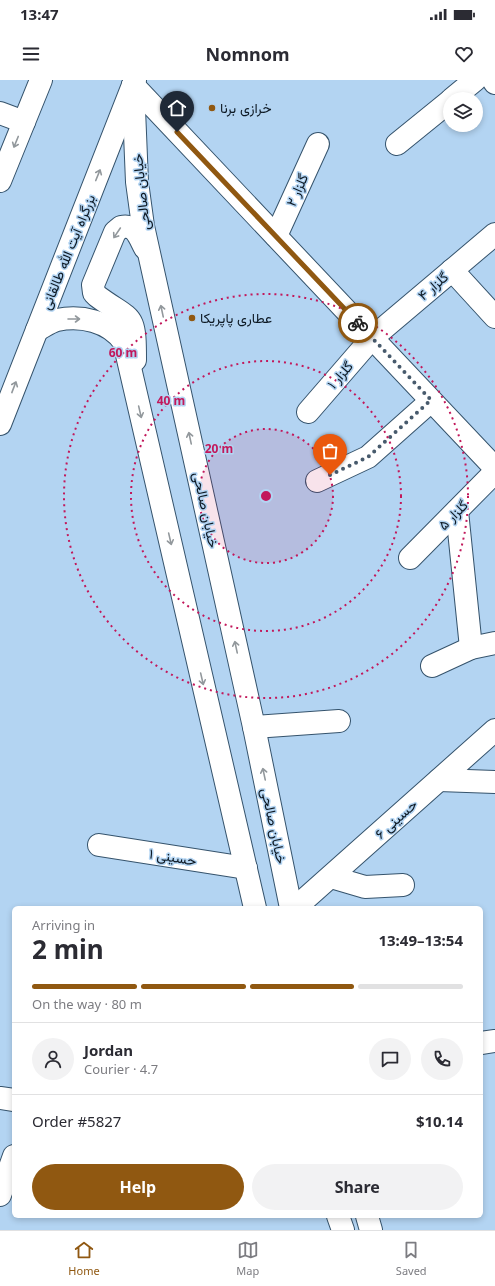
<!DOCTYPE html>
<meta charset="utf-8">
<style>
:root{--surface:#fff;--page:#f2f2f3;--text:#2b2b33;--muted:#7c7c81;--line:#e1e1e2;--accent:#905811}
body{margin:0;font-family:"Noto Sans",Vazirmatn,sans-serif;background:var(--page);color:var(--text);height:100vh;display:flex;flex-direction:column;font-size:15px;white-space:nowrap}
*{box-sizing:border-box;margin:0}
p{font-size:13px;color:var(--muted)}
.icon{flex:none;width:22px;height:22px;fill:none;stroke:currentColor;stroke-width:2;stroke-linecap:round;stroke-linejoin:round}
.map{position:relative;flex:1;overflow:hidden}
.panel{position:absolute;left:12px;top:826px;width:471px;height:312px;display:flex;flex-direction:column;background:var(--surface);border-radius:6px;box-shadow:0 2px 6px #0003}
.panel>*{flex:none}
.buttons{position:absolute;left:443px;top:12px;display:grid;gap:8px}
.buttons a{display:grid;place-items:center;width:40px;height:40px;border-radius:50%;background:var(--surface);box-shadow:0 2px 6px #0003;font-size:20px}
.pin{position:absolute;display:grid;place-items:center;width:34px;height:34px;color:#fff;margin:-41px -17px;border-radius:50% 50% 50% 0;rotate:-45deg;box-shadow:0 0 4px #0007}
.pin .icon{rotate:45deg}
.courier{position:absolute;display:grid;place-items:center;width:40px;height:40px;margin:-20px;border:3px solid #905811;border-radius:50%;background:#fff;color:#222;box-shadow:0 1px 5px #0007}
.summary em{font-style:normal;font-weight:700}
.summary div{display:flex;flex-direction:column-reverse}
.summary{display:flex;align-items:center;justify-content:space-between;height:68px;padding:0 20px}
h1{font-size:26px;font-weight:700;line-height:30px}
.bar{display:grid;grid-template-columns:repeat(4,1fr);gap:6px 4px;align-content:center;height:48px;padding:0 20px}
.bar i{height:5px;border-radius:3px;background:var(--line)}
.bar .active{background:var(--accent)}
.bar p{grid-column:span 4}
.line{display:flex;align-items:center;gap:10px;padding:0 20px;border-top:1px solid var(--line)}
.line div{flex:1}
.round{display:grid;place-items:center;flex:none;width:42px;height:42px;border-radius:21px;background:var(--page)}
.primary-button{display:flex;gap:8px;margin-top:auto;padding:8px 20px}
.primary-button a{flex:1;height:46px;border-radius:24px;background:var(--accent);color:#fff;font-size:16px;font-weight:700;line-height:46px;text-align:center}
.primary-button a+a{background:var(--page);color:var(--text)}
.status{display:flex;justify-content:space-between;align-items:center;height:28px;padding:0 20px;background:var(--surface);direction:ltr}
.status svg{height:11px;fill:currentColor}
header{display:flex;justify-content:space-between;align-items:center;height:52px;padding:0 20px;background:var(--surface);font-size:18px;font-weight:700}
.tabs{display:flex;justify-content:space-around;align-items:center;height:56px;border-top:1px solid var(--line);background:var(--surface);font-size:11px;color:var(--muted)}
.tabs a{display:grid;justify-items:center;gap:2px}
.tabs .active{color:var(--accent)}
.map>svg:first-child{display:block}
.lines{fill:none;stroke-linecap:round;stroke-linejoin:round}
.street-casing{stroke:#35536c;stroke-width:24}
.secondary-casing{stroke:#35536c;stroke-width:24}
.highway-casing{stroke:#35536c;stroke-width:24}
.street{stroke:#fff;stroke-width:22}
.secondary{stroke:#fff;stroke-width:22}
.highway{stroke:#fff;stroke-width:22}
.oneway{stroke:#92989c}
.done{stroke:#475a6c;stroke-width:4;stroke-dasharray:0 7.2}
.route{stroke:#905811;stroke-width:5}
.ring{fill:none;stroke:#c2185b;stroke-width:2;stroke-dasharray:2 4}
.poi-dot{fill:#905811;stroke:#b3d4f2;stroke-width:1.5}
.labels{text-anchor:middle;stroke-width:3;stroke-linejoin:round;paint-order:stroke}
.poi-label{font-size:14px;fill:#0d1924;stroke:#b3d4f2;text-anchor:start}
.street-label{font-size:14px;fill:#0d1924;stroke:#b3d4f2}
.centre{fill:#c2185b;stroke:#b3d4f2;stroke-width:2}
.ring-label{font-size:12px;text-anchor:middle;font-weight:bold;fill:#c2185b;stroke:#b3d4f2;stroke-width:3;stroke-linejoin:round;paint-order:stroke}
</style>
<div class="status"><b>13:47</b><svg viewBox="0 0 49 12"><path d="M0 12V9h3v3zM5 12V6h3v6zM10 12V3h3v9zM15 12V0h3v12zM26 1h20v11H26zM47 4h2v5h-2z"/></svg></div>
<header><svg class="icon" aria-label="menu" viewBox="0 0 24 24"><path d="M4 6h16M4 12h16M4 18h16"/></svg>Nomnom<svg class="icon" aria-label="heart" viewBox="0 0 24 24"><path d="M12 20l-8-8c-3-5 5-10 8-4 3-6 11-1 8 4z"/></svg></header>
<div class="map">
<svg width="495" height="1150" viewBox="0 0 495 1150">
<rect width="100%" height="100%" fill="#b3d4f2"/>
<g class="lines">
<defs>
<g id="street">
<polyline points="493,0 495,3"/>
<polyline points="133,5 495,388"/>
<polyline points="452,19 475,0"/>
<polyline points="0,33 24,42"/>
<polyline points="397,64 450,21"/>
<polyline points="276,156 318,64"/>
<polyline points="452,190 495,237"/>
<polyline points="308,332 372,258 495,154"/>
<polyline points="317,401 368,377 431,321"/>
<polyline points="457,431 471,568"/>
<polyline points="410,478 495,392"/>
<polyline points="432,586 471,568 495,563"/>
<polyline points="254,647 339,641"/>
<polyline points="439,700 495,702"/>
<polyline points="99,765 246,788"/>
<polyline points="331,797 365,807 403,805"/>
<polyline points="295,828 495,650"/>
<polyline points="481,963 495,961"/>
<polyline points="0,1018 14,1020"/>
<polyline points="0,1115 14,1076"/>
</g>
<g id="secondary">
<polyline points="133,5 137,102 143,146 254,647 291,828"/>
<path d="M 37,250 C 43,247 50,242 57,240 C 81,235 109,241 124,262 L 255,828"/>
<path d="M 135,280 C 135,231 132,242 97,216 L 94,213 L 93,205 L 115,152 L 121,147 C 136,144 139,157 145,168"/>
<polyline points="338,1136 343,1150"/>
<polyline points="367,1136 371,1150"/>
</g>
<g id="highway">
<polyline points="0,101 41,0"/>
<polyline points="0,344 135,0"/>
</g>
</defs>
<use href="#street" class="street-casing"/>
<use href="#secondary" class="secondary-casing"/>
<use href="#highway" class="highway-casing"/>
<use href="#street" class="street"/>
<use href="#secondary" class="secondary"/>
<use href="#highway" class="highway"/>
</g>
<defs><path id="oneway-shaft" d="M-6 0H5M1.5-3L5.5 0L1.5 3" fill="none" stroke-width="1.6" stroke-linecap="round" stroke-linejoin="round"/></defs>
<g class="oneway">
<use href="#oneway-shaft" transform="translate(16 62) rotate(112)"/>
<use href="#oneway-shaft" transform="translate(98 95) rotate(-68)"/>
<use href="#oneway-shaft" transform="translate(117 153) rotate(124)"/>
<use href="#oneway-shaft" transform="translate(162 231) rotate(-102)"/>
<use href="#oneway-shaft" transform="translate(74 239)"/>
<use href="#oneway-shaft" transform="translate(14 307) rotate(-69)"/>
<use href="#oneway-shaft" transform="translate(140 332) rotate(77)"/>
<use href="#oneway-shaft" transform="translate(190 358) rotate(-102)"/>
<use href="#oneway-shaft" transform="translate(170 459) rotate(77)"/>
<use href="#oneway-shaft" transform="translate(236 567) rotate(-102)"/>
<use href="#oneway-shaft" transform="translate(202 599) rotate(77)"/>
<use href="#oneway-shaft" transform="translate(264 694) rotate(-102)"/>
</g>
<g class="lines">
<polyline class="done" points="330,395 368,377 431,320 358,243"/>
<polyline class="route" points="177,52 358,243"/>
</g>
<circle cx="266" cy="416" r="67" fill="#c2185b" fill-opacity=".12"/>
<g class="ring">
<circle cx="266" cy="416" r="67"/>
<circle cx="266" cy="416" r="135"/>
<circle cx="266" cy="416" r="202"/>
</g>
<g class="poi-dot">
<circle cx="212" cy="28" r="4"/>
<circle cx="192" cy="238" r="4"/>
</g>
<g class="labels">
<g class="poi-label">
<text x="220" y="33">خرازی برنا</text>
<text x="200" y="243">عطاری پاپریکا</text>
</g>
<g class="street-label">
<text transform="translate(297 110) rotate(-66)" y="5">گلزار ۲</text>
<text transform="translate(141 112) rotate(-96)" y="5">خیابان صالحی</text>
<text transform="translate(68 172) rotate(-68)" y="5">بزرگراه آیت الله طالقانی</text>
<text transform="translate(433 206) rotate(-41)" y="5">گلزار ۴</text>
<text transform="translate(340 295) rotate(-49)" y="5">گلزار ۱</text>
<text transform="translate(206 430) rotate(78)" y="5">خیابان صالحی</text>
<text transform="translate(453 435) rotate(-45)" y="5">گلزار ۵</text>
<text transform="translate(396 739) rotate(-42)" y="5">حسینی ۶</text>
<text transform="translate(274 746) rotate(78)" y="5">خیابان صالحی</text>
<text transform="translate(173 777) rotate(9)" y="5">حسینی ۱</text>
</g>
</g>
<circle cx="266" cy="416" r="6" class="centre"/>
<g class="ring-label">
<text x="123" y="277">60 m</text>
<text x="171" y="325">40 m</text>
<text x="219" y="373">20 m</text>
</g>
</svg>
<div class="buttons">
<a><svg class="icon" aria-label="layers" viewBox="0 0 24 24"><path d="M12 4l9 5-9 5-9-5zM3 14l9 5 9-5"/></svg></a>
</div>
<div class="pin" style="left:330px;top:395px;background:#ea580c"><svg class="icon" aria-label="bag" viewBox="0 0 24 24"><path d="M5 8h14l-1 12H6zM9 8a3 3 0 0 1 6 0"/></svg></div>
<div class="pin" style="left:177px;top:52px;background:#1f2937"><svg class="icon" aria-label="home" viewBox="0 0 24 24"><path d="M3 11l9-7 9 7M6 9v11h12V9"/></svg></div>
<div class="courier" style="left:358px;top:243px"><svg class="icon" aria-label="bike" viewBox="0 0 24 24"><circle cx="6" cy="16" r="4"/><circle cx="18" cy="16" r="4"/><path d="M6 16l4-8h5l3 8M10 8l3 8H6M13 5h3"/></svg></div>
<section class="panel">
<div class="summary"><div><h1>2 min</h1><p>Arriving in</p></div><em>13:49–13:54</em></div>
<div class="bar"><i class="active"></i><i class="active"></i><i class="active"></i><i></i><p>On the way · 80 m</p></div>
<div class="line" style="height:72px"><a class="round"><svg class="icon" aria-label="person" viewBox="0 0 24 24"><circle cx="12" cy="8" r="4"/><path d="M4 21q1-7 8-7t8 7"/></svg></a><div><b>Jordan</b><p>Courier · 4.7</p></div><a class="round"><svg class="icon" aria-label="chat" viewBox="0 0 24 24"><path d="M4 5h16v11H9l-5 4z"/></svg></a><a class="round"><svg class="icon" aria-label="phone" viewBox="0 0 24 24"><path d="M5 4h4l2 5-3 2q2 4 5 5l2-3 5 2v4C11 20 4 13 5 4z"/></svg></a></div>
<div class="line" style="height:52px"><div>Order #5827</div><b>$10.14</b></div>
<div class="primary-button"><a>Help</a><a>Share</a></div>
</section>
</div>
<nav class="tabs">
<a class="active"><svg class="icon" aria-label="home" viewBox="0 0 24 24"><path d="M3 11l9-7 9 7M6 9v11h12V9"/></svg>Home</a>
<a><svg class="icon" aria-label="map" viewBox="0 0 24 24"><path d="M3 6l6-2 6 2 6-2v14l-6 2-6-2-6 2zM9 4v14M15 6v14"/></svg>Map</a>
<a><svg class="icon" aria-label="saved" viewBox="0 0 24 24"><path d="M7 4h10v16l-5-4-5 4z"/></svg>Saved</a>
</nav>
